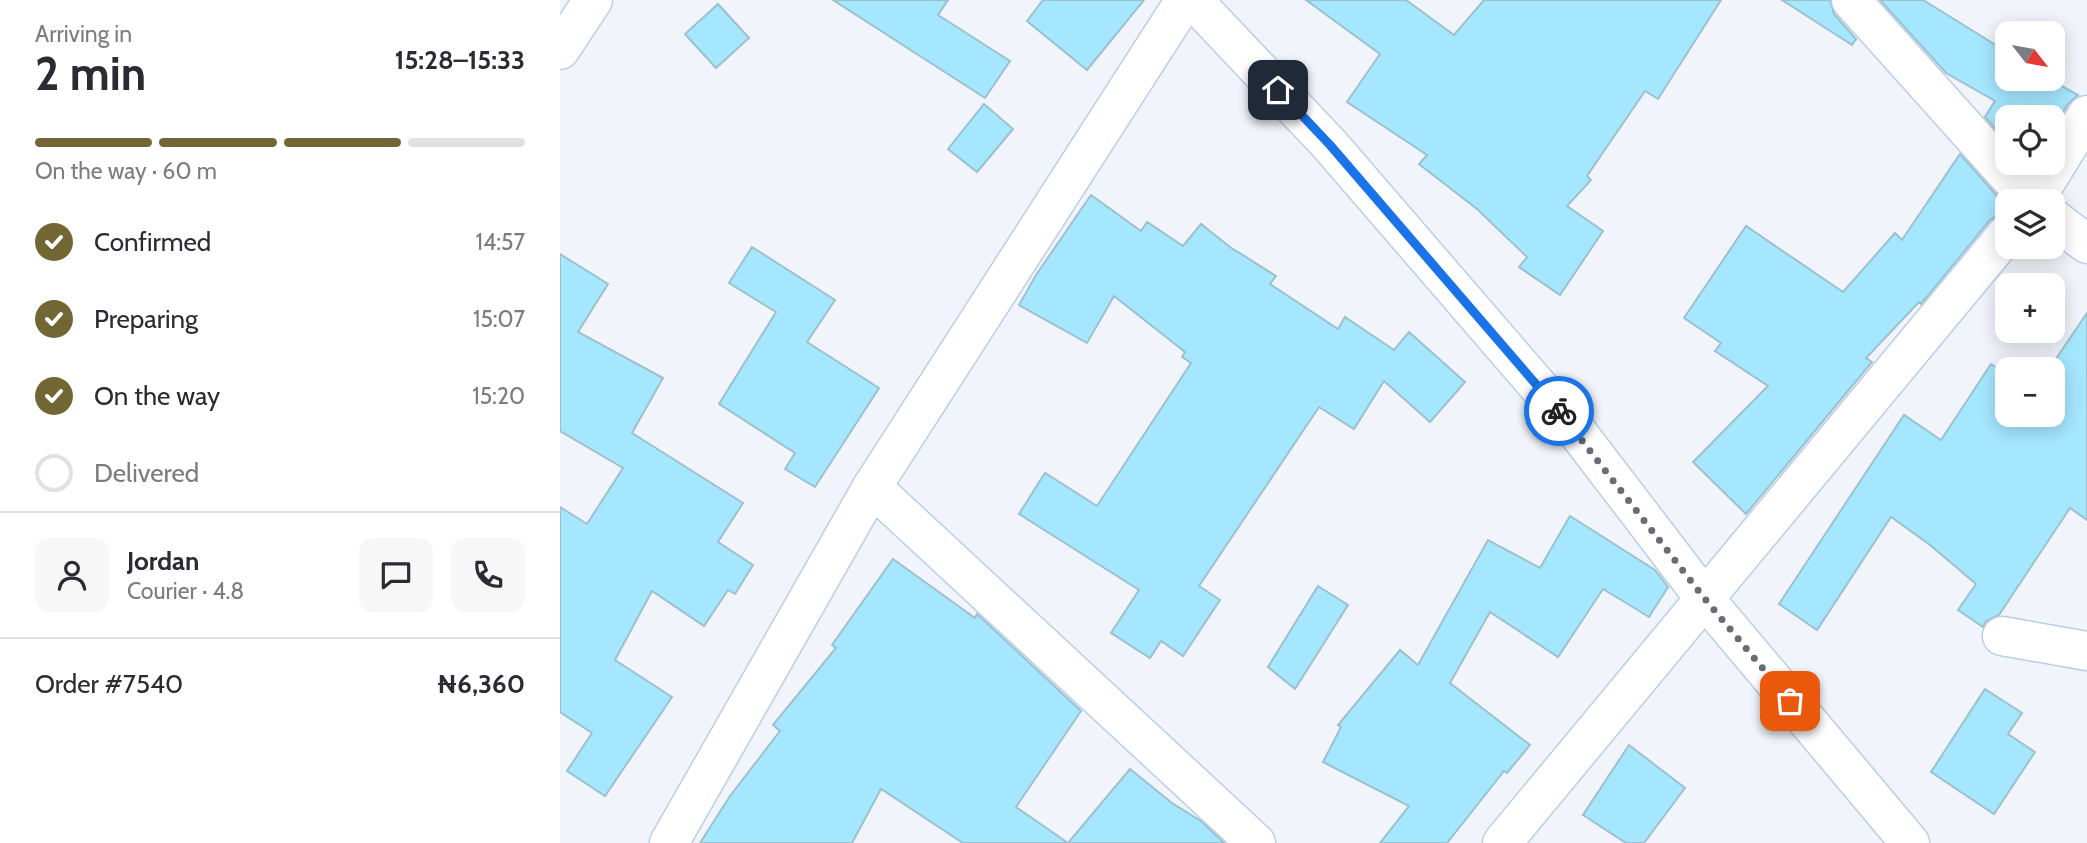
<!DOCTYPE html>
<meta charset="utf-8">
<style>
:root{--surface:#fff;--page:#f7f7f7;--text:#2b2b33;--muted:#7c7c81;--line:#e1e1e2;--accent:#726734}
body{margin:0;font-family:Cabin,sans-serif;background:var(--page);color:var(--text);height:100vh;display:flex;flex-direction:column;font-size:26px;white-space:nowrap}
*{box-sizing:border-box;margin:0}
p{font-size:23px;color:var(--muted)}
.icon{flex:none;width:38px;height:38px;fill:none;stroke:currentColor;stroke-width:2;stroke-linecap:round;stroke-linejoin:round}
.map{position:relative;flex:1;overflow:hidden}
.side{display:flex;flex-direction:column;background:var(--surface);width:560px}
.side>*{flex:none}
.needle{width:46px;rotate:121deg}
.buttons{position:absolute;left:1435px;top:21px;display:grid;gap:14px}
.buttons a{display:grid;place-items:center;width:70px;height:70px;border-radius:14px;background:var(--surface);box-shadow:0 4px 18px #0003;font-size:35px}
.pin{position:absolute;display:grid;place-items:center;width:60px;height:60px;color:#fff;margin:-30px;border-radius:14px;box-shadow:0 4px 10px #0006}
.courier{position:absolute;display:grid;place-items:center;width:70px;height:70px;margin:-35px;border:5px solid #1a73e8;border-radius:50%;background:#fff;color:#222;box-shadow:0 2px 9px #0007}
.summary em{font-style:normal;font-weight:700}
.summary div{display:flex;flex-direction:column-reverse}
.summary{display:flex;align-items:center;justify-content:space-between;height:119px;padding:0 35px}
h1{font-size:46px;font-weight:700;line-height:52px}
.bar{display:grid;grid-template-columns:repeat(4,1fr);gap:10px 7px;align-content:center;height:84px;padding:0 35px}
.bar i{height:9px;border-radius:5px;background:var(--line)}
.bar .current{background:var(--accent)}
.bar p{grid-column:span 4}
.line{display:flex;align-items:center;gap:18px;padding:0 35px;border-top:2px solid var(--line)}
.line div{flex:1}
.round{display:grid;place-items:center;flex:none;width:74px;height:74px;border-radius:14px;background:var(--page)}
ol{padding:0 35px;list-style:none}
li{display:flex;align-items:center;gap:21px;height:77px}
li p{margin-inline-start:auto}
li .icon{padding:7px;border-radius:50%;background:var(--accent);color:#fff;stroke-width:4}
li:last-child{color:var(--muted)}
li i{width:38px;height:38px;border:4px solid var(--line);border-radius:50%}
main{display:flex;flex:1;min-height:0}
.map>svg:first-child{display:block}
.building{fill:#a5e7ff;stroke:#9dc0cd;stroke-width:2}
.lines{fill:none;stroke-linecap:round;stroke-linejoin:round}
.minor-casing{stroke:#bacee7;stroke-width:41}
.minor{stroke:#fff;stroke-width:38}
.done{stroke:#676c75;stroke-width:7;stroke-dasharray:0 12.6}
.route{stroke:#1a73e8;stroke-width:9}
</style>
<main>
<section class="side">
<div class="summary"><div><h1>2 min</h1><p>Arriving in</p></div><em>15:28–15:33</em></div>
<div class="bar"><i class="current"></i><i class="current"></i><i class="current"></i><i></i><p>On the way · 60 m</p></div>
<ol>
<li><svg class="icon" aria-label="check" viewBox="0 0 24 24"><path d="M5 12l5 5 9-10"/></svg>Confirmed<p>14:57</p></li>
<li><svg class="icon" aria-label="check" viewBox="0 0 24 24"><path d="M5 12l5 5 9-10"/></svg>Preparing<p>15:07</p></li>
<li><svg class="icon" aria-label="check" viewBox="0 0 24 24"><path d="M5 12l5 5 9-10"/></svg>On the way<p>15:20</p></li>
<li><i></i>Delivered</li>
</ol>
<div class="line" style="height:126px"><a class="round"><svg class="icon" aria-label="person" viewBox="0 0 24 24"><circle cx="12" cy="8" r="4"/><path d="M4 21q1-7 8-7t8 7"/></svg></a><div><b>Jordan</b><p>Courier · 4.8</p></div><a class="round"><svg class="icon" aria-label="chat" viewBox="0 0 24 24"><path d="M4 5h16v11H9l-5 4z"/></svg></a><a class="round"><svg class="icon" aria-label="phone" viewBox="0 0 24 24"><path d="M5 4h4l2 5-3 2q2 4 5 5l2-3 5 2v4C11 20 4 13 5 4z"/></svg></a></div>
<div class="line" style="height:91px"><div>Order #7540</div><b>₦6,360</b></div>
</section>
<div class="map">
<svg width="1527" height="843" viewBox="0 0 1527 843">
<rect width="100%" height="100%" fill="#f1f5fb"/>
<g class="building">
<polygon points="273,0 388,0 378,15 450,61 425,98"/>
<polygon points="483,0 584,0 527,70 467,21"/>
<polygon points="746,0 846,0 894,35 924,0 1161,0 1098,99 1085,91 1027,176 1031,180 1007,206 1043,231 1000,295 959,267 967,257 917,209 859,164 867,155 787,102 820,54"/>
<polygon points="1222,0 1270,0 1274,14 1296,39 1292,45"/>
<polygon points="1320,0 1363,0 1447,52 1447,79 1489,79 1518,95 1508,104 1493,129 1493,117 1447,117 1447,142 1425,117 1435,101 1386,73"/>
<polygon points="158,4 189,38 156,68 125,34"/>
<polygon points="424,104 453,129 417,172 388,149"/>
<polygon points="1400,154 1447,207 1447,213 1439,214 1430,220 1361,304 1359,302 1306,358 1312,362 1186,514 1133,462 1208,386 1155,351 1161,343 1124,318 1186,226 1283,292 1335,233 1342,240"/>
<polygon points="531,195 581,231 587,222 623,246 641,224 670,247 716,276 710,284 778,329 785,317 834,350 849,332 905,382 870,422 824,381 794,429 759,407 639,586 660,600 623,656 601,641 590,658 551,633 579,590 459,514 485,473 537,506 631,363 622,357 625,352 554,296 527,343 459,305 476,275"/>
<polygon points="192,247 275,300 247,342 319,388 255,487 225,469 235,453 159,404 216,312 169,283"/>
<polygon points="0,254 48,284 18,332 103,378 72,433 183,503 158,542 193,565 175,594 168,590 144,626 92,591 55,660 112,697 45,796 7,771 32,733 0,712 0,507 27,524 63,468 0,431"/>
<polygon points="1527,313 1527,520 1510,508 1439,615 1426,621 1423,627 1398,610 1416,584 1370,545 1331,517 1257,630 1219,604 1344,415 1381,440 1431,364 1447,374 1447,415 1493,415 1493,369 1489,369"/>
<polygon points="1010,516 1095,570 1108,587 1089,617 1043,589 998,657 930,612 890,683 970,745 947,773 944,771 887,843 820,843 849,806 763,762 781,727 778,725 840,650 858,665 928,540 980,568"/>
<polygon points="333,559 415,618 417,614 521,711 456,807 508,843 403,843 321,789 292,843 140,843 170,796 220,731 213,725 276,648 272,645"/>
<polygon points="758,586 788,605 735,689 708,667"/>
<polygon points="1425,689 1462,713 1448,734 1475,752 1434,814 1371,772"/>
<polygon points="1069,745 1125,788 1084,843 1066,843 1023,815"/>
<polygon points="570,769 612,803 641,821 664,843 508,843"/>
</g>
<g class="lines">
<defs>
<g id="minor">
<polyline points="633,0 770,145 1015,429 1145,599 1350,843"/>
<polyline points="1291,0 1471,201"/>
<polyline points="0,50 33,0"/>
<polyline points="1474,201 1527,115"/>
<polyline points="1493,218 1527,244"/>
<polyline points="312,487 696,843"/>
<polyline points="1442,636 1527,651"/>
<polyline points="109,843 312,487 625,0"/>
<polyline points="942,843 1447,234"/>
</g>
</defs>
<use href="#minor" class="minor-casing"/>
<use href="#minor" class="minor"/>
</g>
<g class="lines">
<polyline class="done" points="999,411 1145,599 1230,701"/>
<polyline class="route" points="718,90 770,145 999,411"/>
</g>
</svg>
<div class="buttons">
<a><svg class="needle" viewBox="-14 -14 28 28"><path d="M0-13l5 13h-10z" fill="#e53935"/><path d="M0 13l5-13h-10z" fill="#7c7c81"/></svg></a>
<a><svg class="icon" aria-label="locate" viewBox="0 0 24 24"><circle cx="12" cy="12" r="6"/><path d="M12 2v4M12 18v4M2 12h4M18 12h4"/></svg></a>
<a><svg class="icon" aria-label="layers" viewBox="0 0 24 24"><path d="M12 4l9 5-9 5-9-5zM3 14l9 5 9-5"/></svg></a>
<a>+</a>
<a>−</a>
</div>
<div class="pin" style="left:1230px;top:701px;background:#ea580c"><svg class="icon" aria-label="bag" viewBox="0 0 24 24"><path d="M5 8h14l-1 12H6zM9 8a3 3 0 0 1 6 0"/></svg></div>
<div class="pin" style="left:718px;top:90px;background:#1f2937"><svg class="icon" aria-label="home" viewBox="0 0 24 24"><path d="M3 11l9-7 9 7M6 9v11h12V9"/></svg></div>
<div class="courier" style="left:999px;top:411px"><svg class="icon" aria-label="bike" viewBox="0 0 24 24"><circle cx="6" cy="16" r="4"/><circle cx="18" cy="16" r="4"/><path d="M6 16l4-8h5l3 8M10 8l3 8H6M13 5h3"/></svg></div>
</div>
</main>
